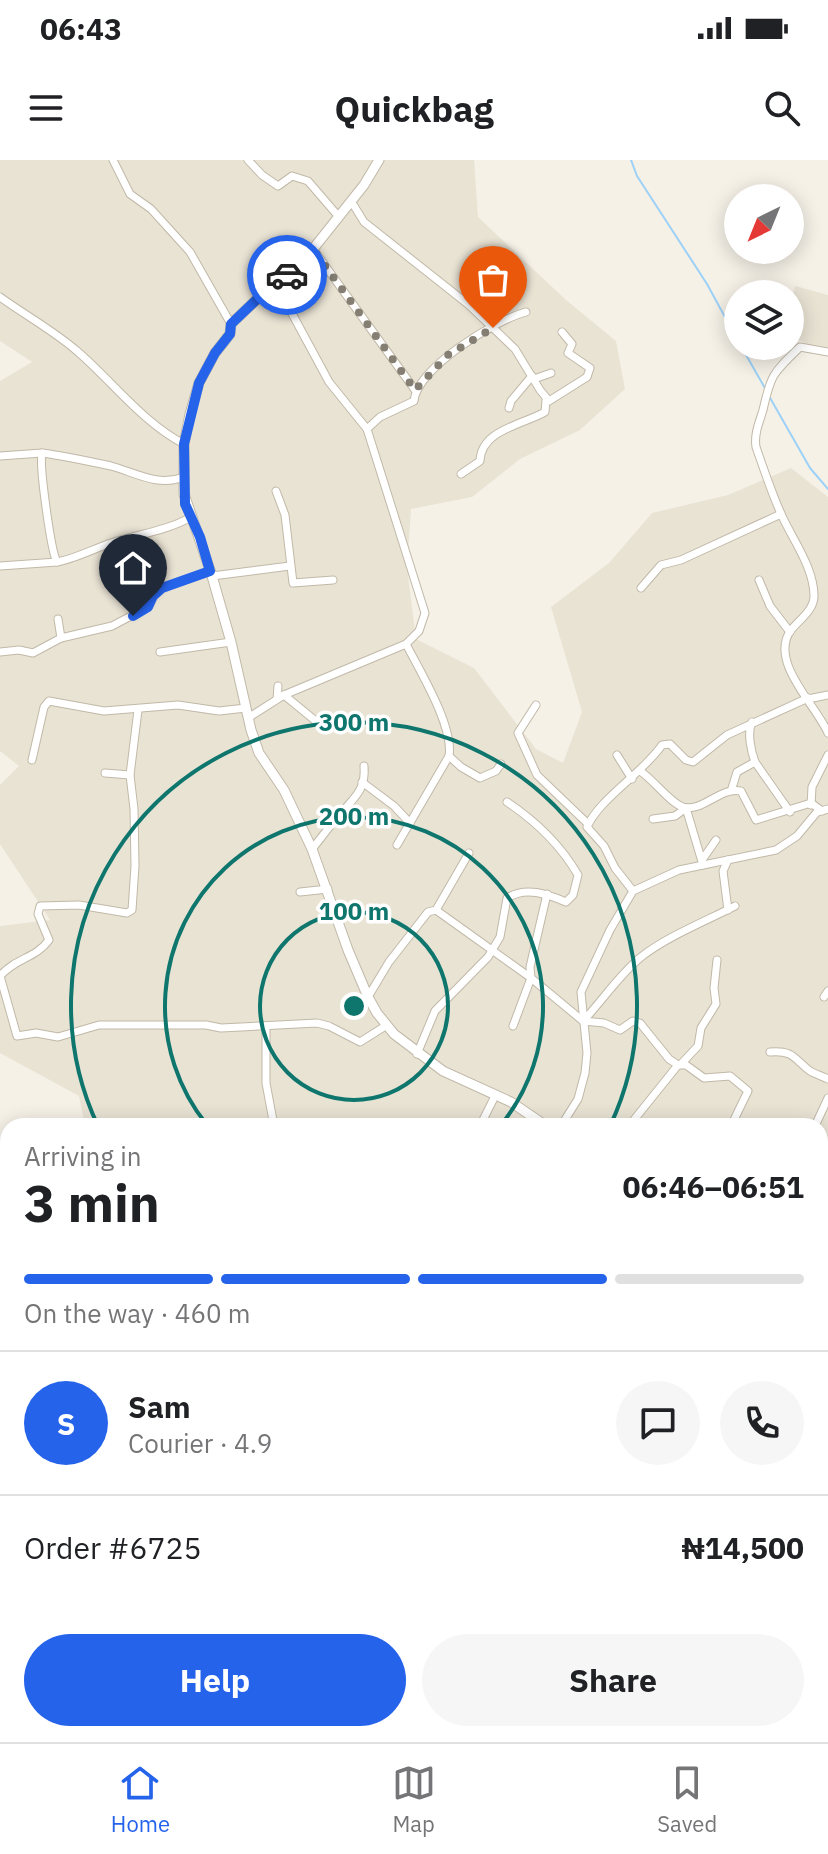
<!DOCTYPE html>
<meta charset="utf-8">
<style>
:root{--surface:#fff;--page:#f6f6f6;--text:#202124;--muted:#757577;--line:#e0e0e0;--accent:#2563eb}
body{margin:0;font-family:"IBM Plex Sans",sans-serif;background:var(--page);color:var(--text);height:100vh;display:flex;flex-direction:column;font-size:30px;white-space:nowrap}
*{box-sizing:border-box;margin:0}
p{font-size:26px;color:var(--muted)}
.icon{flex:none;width:44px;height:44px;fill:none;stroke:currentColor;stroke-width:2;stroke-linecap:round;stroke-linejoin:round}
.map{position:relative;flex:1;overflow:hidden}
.panel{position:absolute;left:0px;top:958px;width:828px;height:624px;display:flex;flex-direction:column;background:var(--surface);border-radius:24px 24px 0 0;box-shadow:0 4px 20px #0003}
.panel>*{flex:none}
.needle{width:52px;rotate:223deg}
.buttons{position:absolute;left:724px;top:24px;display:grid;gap:16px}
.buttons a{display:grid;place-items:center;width:80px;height:80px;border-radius:50%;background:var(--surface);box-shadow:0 4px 20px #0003;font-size:40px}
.pin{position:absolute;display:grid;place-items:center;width:68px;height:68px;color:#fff;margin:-82px -34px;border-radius:50% 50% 50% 0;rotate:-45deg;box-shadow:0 0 8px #0007}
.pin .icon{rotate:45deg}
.courier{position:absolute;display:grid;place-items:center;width:80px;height:80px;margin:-40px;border:6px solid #2563eb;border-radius:50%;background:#fff;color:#222;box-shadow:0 2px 10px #0007}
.headline em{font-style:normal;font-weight:800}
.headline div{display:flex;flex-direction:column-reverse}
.headline{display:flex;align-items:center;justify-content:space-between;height:136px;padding:0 24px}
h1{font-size:52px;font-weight:800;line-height:60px}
.bar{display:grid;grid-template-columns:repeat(4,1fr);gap:12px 8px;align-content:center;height:96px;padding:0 24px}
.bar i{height:10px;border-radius:6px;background:var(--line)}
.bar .selected{background:var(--accent)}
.bar p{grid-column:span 4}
.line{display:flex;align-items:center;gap:20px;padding:0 24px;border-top:2px solid var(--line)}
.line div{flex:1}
.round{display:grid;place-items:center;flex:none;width:84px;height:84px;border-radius:42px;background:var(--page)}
.primary-button{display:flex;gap:16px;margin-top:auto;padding:16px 24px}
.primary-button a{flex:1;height:92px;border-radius:48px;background:var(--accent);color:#fff;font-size:32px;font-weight:800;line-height:92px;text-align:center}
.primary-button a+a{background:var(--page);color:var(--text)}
.status{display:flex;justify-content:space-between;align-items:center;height:56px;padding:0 40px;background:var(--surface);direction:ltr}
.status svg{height:22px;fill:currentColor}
header{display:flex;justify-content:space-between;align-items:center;height:104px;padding:0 24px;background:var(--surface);font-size:36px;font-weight:800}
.dock{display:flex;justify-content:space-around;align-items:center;height:112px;border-top:2px solid var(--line);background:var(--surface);font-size:22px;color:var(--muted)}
.dock a{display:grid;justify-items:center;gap:4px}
.dock .selected{color:var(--accent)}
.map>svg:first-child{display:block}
.residential{fill:#e9e3d4}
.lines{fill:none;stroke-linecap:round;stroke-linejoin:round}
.stream{stroke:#9dd1f7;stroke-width:2}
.minor-casing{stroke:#c1b9a8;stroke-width:9}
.tertiary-casing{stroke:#c1b9a8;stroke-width:11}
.minor{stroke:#fff;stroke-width:7}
.tertiary{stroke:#fff;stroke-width:9}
.done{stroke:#857f73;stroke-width:8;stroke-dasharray:0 14.4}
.route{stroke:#2563eb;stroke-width:10}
.ring{fill:none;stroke:#0f766e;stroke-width:4}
.centre{fill:#0f766e;stroke:#fff;stroke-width:4}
.ring-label{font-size:24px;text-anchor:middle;font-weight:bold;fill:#0f766e;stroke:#fff;stroke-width:7;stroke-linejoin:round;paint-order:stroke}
</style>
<div class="status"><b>06:43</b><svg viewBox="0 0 49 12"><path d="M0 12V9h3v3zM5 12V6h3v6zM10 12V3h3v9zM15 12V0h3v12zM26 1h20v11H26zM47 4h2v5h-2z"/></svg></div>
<header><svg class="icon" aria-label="menu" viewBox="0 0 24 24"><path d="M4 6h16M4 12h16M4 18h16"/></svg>Quickbag<svg class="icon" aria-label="search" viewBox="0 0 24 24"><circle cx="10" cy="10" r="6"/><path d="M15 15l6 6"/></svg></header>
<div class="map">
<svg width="828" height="1582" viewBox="0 0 828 1582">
<rect width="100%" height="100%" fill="#f5f1e7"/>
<g class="residential">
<polygon points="0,0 474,0 478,57 566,140 616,181 625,229 580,270 520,299 472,337 411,349 407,407 416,479 474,508 536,589 563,603 582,552 551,447 609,403 652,353 728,335 791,308 828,337 828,1582 0,1582 0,1060 8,1071 8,1574 820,1574 820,966 85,966 79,936 0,893 0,766 50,760 0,684 0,625 19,606 0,591 0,221 32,202 0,181"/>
<polygon points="795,126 828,135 828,195 826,196 790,174 790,152"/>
</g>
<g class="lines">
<g class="stream">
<polyline points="631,0 637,16 707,124 738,181"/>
<polyline points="741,186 766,230"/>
<polyline points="769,236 810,308 828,329"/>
</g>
<defs>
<g id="minor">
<polyline points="113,0 130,34 151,49 190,92 231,164"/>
<polyline points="248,0 262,15 278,26 292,16 308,21 339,57"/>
<polyline points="351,41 364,62 469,145 515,189 540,230 549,241 587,217 590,208 568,193 572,184 562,172"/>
<polyline points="313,89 415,230"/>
<path d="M 0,137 C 25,155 54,171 77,191 C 112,221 142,262 184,284"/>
<path d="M 828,192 L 800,187 C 773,213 771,214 763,250 C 759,263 754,274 756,287 C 764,310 772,334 782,356 C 793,380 814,408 814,436 C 814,450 800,459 791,470 C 768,501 816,545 828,573"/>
<polyline points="534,219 551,213"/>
<polyline points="509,248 511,241 532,216"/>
<path d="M 367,269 L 380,257 L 414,241 C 417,208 495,160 526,152"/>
<polyline points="0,296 42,293"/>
<path d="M 461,314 L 480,301 C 481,270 522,265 545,252 L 546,240"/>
<path d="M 184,317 C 158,327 136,313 111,306 C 88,301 65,296 42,293 C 39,305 51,392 57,402 C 75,399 93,389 111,383 C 136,375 169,370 191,357"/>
<polyline points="276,331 285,355 293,423 333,420"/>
<polyline points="0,406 57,402"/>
<polyline points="212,416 290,406"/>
<polyline points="759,420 770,446 790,472"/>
<polyline points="641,428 661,405 681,400 781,354"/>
<polyline points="58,459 61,478"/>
<polyline points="0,492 19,490 33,493 61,478 112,466 148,447 153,436 162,428 210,411"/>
<polyline points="160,492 231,482"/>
<polyline points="284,535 323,567"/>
<polyline points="277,539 278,526"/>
<polyline points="808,539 828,535"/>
<polyline points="536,545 518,573 537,615 587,663"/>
<path d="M 138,550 L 130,615 L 134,649 L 135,706 L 132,750 L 127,753 L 79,745 L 40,746 L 38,754 L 49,780 C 35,799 17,797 0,816 L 17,876 L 36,873 L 58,877 L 99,865 L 206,865 L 221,868 L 317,863 L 329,866 L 360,882 L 387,865"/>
<polyline points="248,558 284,535 406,484 419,471 425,453 367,269 329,222 275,122"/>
<path d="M 752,562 C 747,573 751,591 755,602"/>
<polyline points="617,595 632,619"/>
<polyline points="449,596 461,607 480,618 496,611 501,604"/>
<polyline points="32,600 44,547 49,541 104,551 178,545 219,551 246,548"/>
<path d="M 640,611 C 653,619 670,643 683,647 C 702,653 721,626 741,631 L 756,660 L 811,643 L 822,651"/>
<polyline points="105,613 130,615"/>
<polyline points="362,622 394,646 410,663"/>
<polyline points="732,628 737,612 755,602 790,652"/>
<polyline points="811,645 812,627 828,595"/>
<polyline points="653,659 675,656 686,648 703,705"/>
<path d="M 397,685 L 449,596 C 454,567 420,511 406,484"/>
<path d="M 312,689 C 322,677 331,664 342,652 C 355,637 366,629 364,606"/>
<polyline points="702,700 716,680"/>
<polyline points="728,700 723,711 728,750"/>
<path d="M 633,731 L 615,708 L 604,686 L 587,667 C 599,639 643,613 662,585 L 670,584 L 686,600 L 693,602 L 727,575 L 808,538"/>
<polyline points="300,732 328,729"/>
<polyline points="436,750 469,693"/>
<polyline points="368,837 389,802 428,752 436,750 531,818 583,861 604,863 620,870 633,861 640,863 669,899 678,905 629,966"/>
<polyline points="824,837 828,831"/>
<path d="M 583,861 C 603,840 618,816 641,797 C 666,777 706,761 735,746"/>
<polyline points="266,866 266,923 274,966"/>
<polyline points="513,866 531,818 530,807 547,734"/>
<path d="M 770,892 C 794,890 794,899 810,911 C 815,914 822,916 828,919"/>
<path d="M 417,894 L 435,851 L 488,797 L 500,777 L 507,738 C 526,726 547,734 566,742 L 573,735 L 578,715 C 560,684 537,662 507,642"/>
<polyline points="681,904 698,886 701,868 716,844 714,828 717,800"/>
<polyline points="678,905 686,905 704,918 730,916 748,931 731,966"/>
<polyline points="480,966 495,936"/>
<polyline points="561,966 578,939 585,913 587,893 581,832 610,770 633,731 679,710 776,690 797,676 817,652 828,649"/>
<polyline points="815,966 828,938"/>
<polyline points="820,1052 828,1056"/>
<polyline points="0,1125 8,1128"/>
<polyline points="820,1231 828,1234"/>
<polyline points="820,1321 828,1323"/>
<polyline points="820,1377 828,1380"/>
<polyline points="820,1479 828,1459"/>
<polyline points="0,1504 8,1489"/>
<polyline points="305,1574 320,1582"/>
<polyline points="86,1582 88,1574"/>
<polyline points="177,1582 177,1574"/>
<polyline points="242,1582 242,1574"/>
<polyline points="347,1582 349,1574"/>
</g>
<g id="tertiary">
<polyline points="379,0 364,25 313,89 291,113 275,122 231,164 230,174 215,193 199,223 190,254 184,284 184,334 212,416 231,482 251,570 259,593 284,630 312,689 348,790 368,837 377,853 394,874 443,911 511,942 546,966"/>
<polyline points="820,1119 828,1146"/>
</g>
</defs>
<use href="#minor" class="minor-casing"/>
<use href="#tertiary" class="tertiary-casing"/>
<use href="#minor" class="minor"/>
<use href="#tertiary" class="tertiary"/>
</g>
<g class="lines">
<polyline class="done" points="287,115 313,89 415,230 448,195 493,168"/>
<polyline class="route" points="133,456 148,447 153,436 162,428 210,411 200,377 185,344 184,284 199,223 215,193 230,174 231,164 275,122 287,115"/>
</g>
<g class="ring">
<circle cx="354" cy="846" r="94"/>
<path d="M207 965A189 189 0 1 1 501 965"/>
<path d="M98 966A283 283 0 1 1 610 966"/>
</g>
<circle cx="354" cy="846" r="12" class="centre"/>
<g class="ring-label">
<text x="354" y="571">300 m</text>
<text x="354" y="665">200 m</text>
<text x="354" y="760">100 m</text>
</g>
</svg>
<div class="buttons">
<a><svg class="needle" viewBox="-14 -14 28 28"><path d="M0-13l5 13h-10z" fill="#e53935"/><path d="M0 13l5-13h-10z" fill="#757577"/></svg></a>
<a><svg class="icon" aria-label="layers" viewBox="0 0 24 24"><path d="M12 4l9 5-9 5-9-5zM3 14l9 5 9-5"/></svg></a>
</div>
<div class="pin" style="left:493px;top:168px;background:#ea580c"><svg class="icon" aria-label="bag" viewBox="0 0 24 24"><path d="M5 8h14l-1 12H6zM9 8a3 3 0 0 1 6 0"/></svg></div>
<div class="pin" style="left:133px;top:456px;background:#1f2937"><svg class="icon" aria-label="home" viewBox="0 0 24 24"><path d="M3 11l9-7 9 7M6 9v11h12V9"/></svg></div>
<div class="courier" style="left:287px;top:115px"><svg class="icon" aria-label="car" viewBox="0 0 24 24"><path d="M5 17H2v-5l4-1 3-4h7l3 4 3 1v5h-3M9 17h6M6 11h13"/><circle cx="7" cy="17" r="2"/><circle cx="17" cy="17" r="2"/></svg></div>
<section class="panel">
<div class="headline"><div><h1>3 min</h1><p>Arriving in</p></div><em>06:46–06:51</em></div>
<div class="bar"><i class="selected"></i><i class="selected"></i><i class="selected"></i><i></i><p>On the way · 460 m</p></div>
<div class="line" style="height:144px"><b class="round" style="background:var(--accent);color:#fff">S</b><div><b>Sam</b><p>Courier · 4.9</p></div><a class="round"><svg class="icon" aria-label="chat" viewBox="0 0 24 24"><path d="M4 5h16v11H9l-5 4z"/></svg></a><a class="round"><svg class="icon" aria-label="phone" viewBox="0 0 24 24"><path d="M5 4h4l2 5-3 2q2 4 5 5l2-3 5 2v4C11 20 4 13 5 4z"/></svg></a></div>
<div class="line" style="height:104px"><div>Order #6725</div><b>₦14,500</b></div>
<div class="primary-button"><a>Help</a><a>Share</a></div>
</section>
</div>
<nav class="dock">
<a class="selected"><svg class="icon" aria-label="home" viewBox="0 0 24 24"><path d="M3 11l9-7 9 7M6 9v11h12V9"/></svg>Home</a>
<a><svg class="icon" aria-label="map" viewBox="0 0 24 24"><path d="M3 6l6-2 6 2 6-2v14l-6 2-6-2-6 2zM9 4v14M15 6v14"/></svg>Map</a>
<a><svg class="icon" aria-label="saved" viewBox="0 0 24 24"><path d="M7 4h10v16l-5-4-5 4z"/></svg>Saved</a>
</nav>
